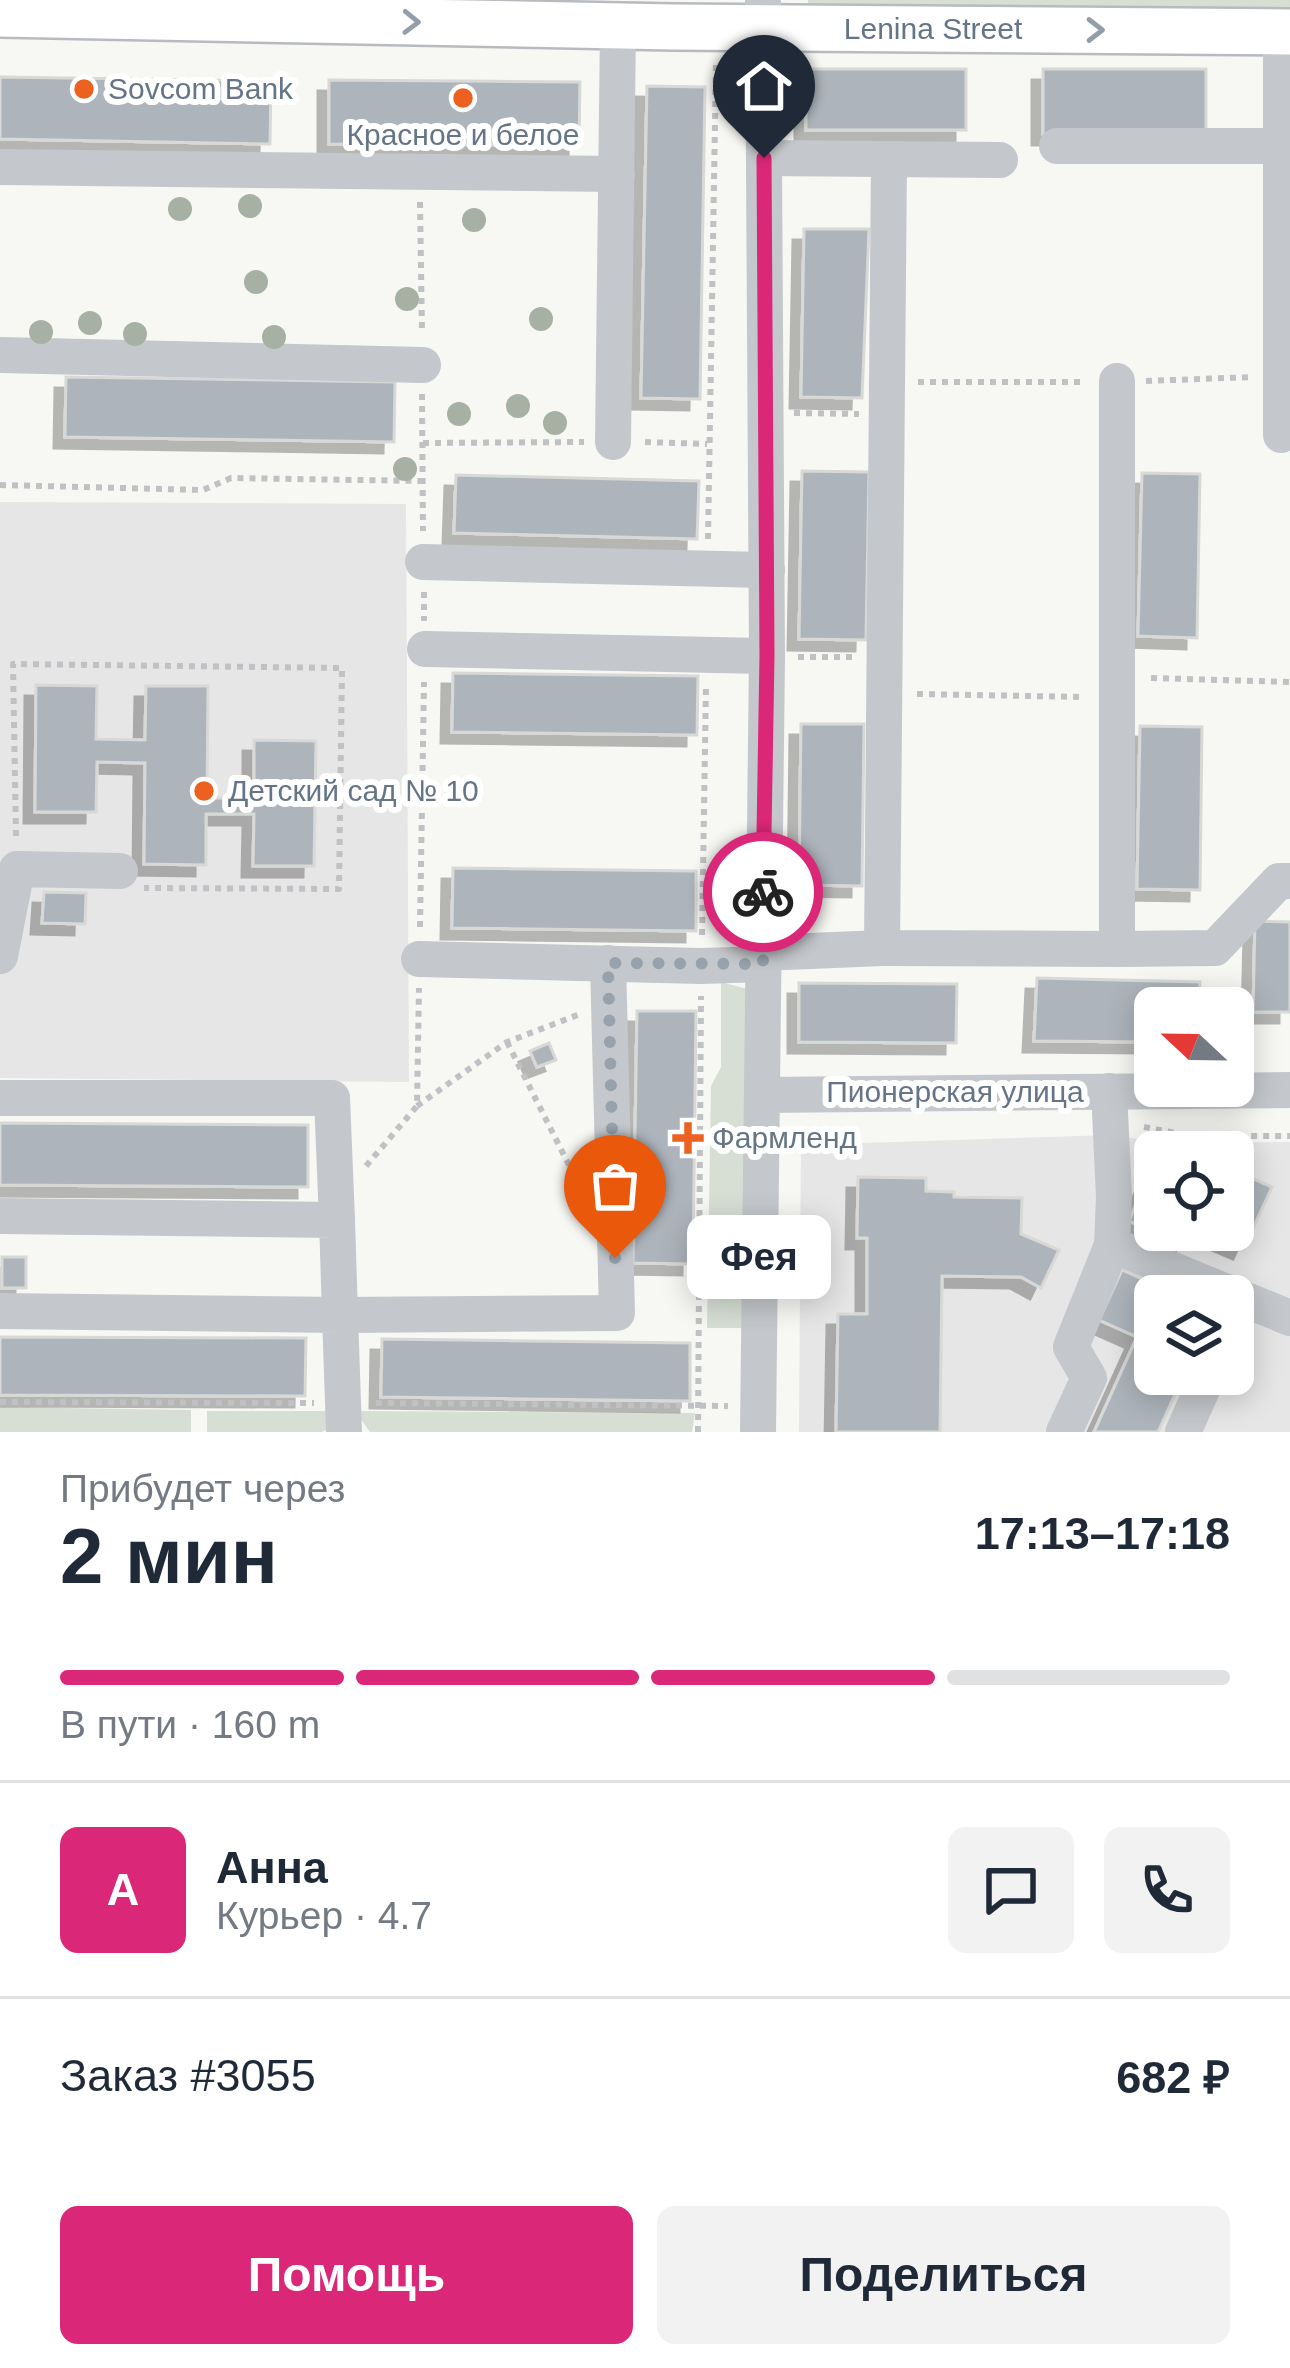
<!DOCTYPE html>
<html lang="ru">
<meta charset="utf-8">
<style>
:root{--surface:#fff;--page:#f2f2f3;--text:#1f2937;--muted:#747a83;--line:#e0e1e3;--accent:#db2777}
body{margin:0;font-family:Helvetica,sans-serif;background:var(--page);color:var(--text);height:100vh;display:flex;flex-direction:column;font-size:45px;white-space:nowrap}
*{box-sizing:border-box;margin:0}
p{font-size:39px;color:var(--muted)}
.icon{flex:none;width:66px;height:66px;fill:none;stroke:currentColor;stroke-width:2;stroke-linecap:round;stroke-linejoin:round}
.map{position:relative;height:1432px;overflow:hidden}
.side{display:flex;flex-direction:column;background:var(--surface);flex:1}
.side>*{flex:none}
.needle{width:78px;rotate:292deg}
.controls{position:absolute;left:1134px;top:987px;display:grid;gap:24px}
.controls a{display:grid;place-items:center;width:120px;height:120px;border-radius:18px;background:var(--surface);box-shadow:0 6px 30px #0003;font-size:60px}
.pin{position:absolute;display:grid;place-items:center;width:102px;height:102px;color:#fff;margin:-123px -51px;border-radius:50% 50% 50% 0;rotate:-45deg;box-shadow:0 0 12px #0007}
.pin .icon{rotate:45deg}
.courier{position:absolute;display:grid;place-items:center;width:120px;height:120px;margin:-60px;border:9px solid #db2777;border-radius:50%;background:#fff;color:#222;box-shadow:0 3px 15px #0007}
.bubble{position:absolute;height:84px;border-radius:18px;background:var(--surface);box-shadow:0 6px 30px #0003;font-size:39px;font-weight:600;line-height:84px;text-align:center}
.overview em{font-style:normal;font-weight:600}
.overview div{display:flex;flex-direction:column-reverse}
.overview{display:flex;align-items:center;justify-content:space-between;height:204px;padding:0 60px}
h1{font-size:78px;font-weight:600;line-height:90px}
.bar{display:grid;grid-template-columns:repeat(4,1fr);gap:18px 12px;align-content:center;height:144px;padding:0 60px}
.bar i{height:15px;border-radius:9px;background:var(--line)}
.bar .selected{background:var(--accent)}
.bar p{grid-column:span 4}
.line{display:flex;align-items:center;gap:30px;padding:0 60px;border-top:3px solid var(--line)}
.line div{flex:1}
.round{display:grid;place-items:center;flex:none;width:126px;height:126px;border-radius:18px;background:var(--page)}
.primary-button{display:flex;gap:24px;margin-top:auto;padding:24px 60px}
.primary-button a{flex:1;height:138px;border-radius:18px;background:var(--accent);color:#fff;font-size:48px;font-weight:600;line-height:138px;text-align:center}
.primary-button a+a{background:var(--page);color:var(--text)}
.map>svg:first-child{display:block}
.built{fill:#e5e6e5;fill-rule:evenodd}
.green{fill:#d7dfd5}
.building{fill:#adb4bb;stroke:#d8d9d6;stroke-width:3;filter:url(#shadow)}
.lines{fill:none;stroke-linecap:round;stroke-linejoin:round}
.major-casing{stroke:#b7bbbf;stroke-width:50}
.path{stroke:#c0c1c4;stroke-width:6;stroke-dasharray:6 6;stroke-linecap:butt}
.minor{stroke:#c4c7cb;stroke-width:36}
.major{stroke:#fff;stroke-width:45}
.tree{fill:#a6b1a3}
.oneway{stroke:#939eaa}
.done{stroke:#98a2ac;stroke-width:12;stroke-dasharray:0 21.6}
.route{stroke:#db2777;stroke-width:15}
.poi-dot{fill:#ec611f;stroke:#fff;stroke-width:4.5}
.labels{text-anchor:middle;stroke-width:12;stroke-linejoin:round;paint-order:stroke}
.street-label{font-size:30px;fill:#657486;stroke:#fff}
.poi-label{font-size:30px;fill:#657486;stroke:#fff;text-anchor:start}
</style>
<div class="map">
<svg width="1290" height="1432" viewBox="0 0 1290 1432">
<defs>
<filter id="shadow"><feDropShadow dx="-11" dy="11" stdDeviation="0" flood-color="#0004"/></filter>
</defs>
<rect width="100%" height="100%" fill="#f7f7f4"/>
<g class="built">
<polygon points="0,502 406,504 409,1082 0,1078"/>
<path d="M 1111,1135 L 1165,1143 L 1290,1142 L 1290,1432 L 799,1432 L 801,1145 ZM 1155,1152 L 1233,1152 L 1233,1230 L 1155,1230 ZM 1155,1296 L 1233,1296 L 1233,1374 L 1155,1374 Z"/>
</g>
<g class="green">
<polygon points="808,0 1290,0 1290,15 808,12"/>
<polygon points="721,982 747,989 742,1328 707,1328 711,1086 721,1067"/>
<polygon points="0,1407 191,1410 191,1432 0,1432"/>
<polygon points="207,1411 336,1411 331,1428 322,1432 207,1432"/>
<polygon points="355,1411 695,1413 692,1432 370,1432"/>
</g>
<g class="building">
<rect x="806" y="69" width="160" height="61"/>
<polygon points="1043,69 1206,69 1206,133 1043,134"/>
<polygon points="0,77 271,81 270,144 0,139"/>
<polygon points="329,80 580,82 579,145 329,144"/>
<polygon points="647,86 705,87 700,399 641,398"/>
<polygon points="804,229 869,229 862,398 801,397"/>
<polygon points="66,377 395,382 394,442 65,437"/>
<polygon points="802,471 869,472 866,640 799,639"/>
<polygon points="1142,473 1200,474 1197,638 1138,636"/>
<polygon points="456,475 699,481 697,539 454,533"/>
<polygon points="453,673 698,676 697,735 452,732"/>
<polygon points="36,685 97,686 96,739 145,740 146,686 208,686 207,798 254,798 254,740 316,741 314,866 253,866 254,814 206,814 206,865 144,864 145,763 97,762 96,812 35,812"/>
<polygon points="801,724 864,724 862,886 799,885"/>
<polygon points="1140,726 1202,727 1200,890 1137,889"/>
<polygon points="453,868 696,871 696,931 452,928"/>
<polygon points="44,892 86,893 85,924 42,923"/>
<polygon points="1255,921 1290,922 1290,1012 1253,1012"/>
<polygon points="1037,978 1200,982 1199,1008 1155,1008 1155,1042 1034,1041"/>
<polygon points="799,983 957,984 956,1043 799,1042"/>
<polygon points="637,1011 696,1011 693,1264 633,1263"/>
<polygon points="549,1043 556,1060 537,1067 530,1051"/>
<polygon points="0,1123 308,1125 308,1187 0,1185"/>
<polygon points="1155,1161 1155,1230 1191,1230 1184,1246 1129,1221"/>
<polygon points="1233,1170 1272,1187 1244,1248 1202,1230 1233,1230"/>
<polygon points="858,1177 926,1178 926,1191 954,1192 954,1197 1022,1198 1021,1234 1059,1250 1041,1288 1021,1277 942,1276 940,1432 836,1432 838,1314 867,1314 867,1238 857,1238"/>
<rect x="2" y="1257" width="24" height="31"/>
<polygon points="1122,1270 1179,1296 1155,1296 1155,1374 1184,1374 1158,1432 1094,1432 1137,1337 1099,1320"/>
<polygon points="0,1337 306,1338 305,1396 0,1395"/>
<polygon points="382,1339 690,1343 690,1401 381,1397"/>
</g>
<g class="lines">
<defs>
<polyline id="major" points="0,14 674,27 1290,32"/>
</defs>
<use href="#major" class="major-casing"/>
<g class="path">
<polyline points="420,202 422,333"/>
<polyline points="1146,381 1253,377"/>
<polyline points="918,382 1085,382"/>
<polyline points="422,394 423,531"/>
<polyline points="794,413 859,414"/>
<polyline points="645,442 707,444"/>
<polyline points="423,443 584,442"/>
<polyline points="0,485 203,490 231,478 423,481"/>
<polyline points="708,539 716,63"/>
<polyline points="424,592 424,621"/>
<polyline points="798,657 857,657"/>
<polyline points="1151,678 1290,682"/>
<polyline points="917,694 1084,697"/>
<polyline points="16,836 13,664 342,668 339,889 144,888"/>
<polyline points="420,927 424,682"/>
<polyline points="702,935 706,684"/>
<polyline points="507,1042 581,1189"/>
<polyline points="417,1106 507,1042 580,1014"/>
<polyline points="1144,1127 1191,1136 1290,1136"/>
<polyline points="366,1166 417,1106 419,988"/>
<polyline points="0,1402 314,1403"/>
<polyline points="376,1403 728,1406"/>
<polyline points="698,1432 701,996"/>
</g>
<g class="minor">
<polyline points="1057,146 1281,146"/>
<polyline points="764,158 1000,160"/>
<polyline points="889,161 882,948 1117,949 1117,381"/>
<polyline points="0,167 617,174"/>
<polyline points="0,355 423,365"/>
<polyline points="1281,435 1281,32"/>
<polyline points="613,442 618,26"/>
<polyline points="423,562 767,570"/>
<polyline points="425,649 767,656"/>
<polyline points="1117,949 1215,948 1279,881 1290,881"/>
<polyline points="762,953 882,948"/>
<polyline points="0,956 17,869 120,871"/>
<polyline points="419,959 701,966 763,964"/>
<polyline points="763,1095 1290,1090"/>
<polyline points="0,1098 332,1098 337,1220"/>
<polyline points="0,1216 337,1220 340,1315 617,1313 608,963"/>
<polyline points="1112,1245 1290,1318"/>
<polyline points="0,1311 340,1315 344,1432"/>
<polyline points="758,1432 767,656 763,0"/>
<polyline points="1064,1432 1089,1378 1071,1347 1112,1245 1114,1197 1109,1091"/>
<polyline points="1183,1432 1209,1374"/>
</g>
<use href="#major" class="major"/>
</g>
<g class="tree">
<circle cx="250" cy="206" r="12"/>
<circle cx="180" cy="209" r="12"/>
<circle cx="474" cy="220" r="12"/>
<circle cx="256" cy="282" r="12"/>
<circle cx="407" cy="299" r="12"/>
<circle cx="541" cy="319" r="12"/>
<circle cx="90" cy="323" r="12"/>
<circle cx="41" cy="332" r="12"/>
<circle cx="135" cy="334" r="12"/>
<circle cx="274" cy="337" r="12"/>
<circle cx="518" cy="406" r="12"/>
<circle cx="459" cy="414" r="12"/>
<circle cx="555" cy="423" r="12"/>
<circle cx="405" cy="469" r="12"/>
</g>
<defs><path id="oneway-chevron" d="M-2-3.5L2.5 0L-2 3.5" fill="none" stroke-width="1.6" stroke-linecap="round" stroke-linejoin="round" transform="scale(3)"/></defs>
<g class="oneway">
<use href="#oneway-chevron" transform="translate(411 22) rotate(1)"/>
<use href="#oneway-chevron" transform="translate(1095 30)"/>
</g>
<g class="lines">
<polyline class="done" points="615,1258 608,963 763,964 763,892"/>
<polyline class="route" points="763,892 767,656 764,158"/>
</g>
<g class="poi-dot">
<circle cx="84" cy="89" r="12"/>
<circle cx="463" cy="98" r="12"/>
<circle cx="204" cy="791" r="12"/>
<path d="M682 1120h12v12h12v12h-12v12h-12v-12h-12v-12h12z"/>
</g>
<g class="labels">
<g class="street-label">
<text x="933" y="39">Lenina Street</text>
<text x="955" y="1102">Пионерская улица</text>
</g>
<g class="poi-label">
<text x="108" y="99">Sovcom Bank</text>
<text x="463" y="145" text-anchor="middle">Красное и белое</text>
<text x="228" y="801">Детский сад № 10</text>
<text x="712" y="1148">Фармленд</text>
</g>
</g>
</svg>
<div class="controls">
<a><svg class="needle" viewBox="-14 -14 28 28"><path d="M0-13l5 13h-10z" fill="#e53935"/><path d="M0 13l5-13h-10z" fill="#747a83"/></svg></a>
<a><svg class="icon" aria-label="locate" viewBox="0 0 24 24"><circle cx="12" cy="12" r="6"/><path d="M12 2v4M12 18v4M2 12h4M18 12h4"/></svg></a>
<a><svg class="icon" aria-label="layers" viewBox="0 0 24 24"><path d="M12 4l9 5-9 5-9-5zM3 14l9 5 9-5"/></svg></a>
</div>
<div class="pin" style="left:615px;top:1258px;background:#ea580c"><svg class="icon" aria-label="bag" viewBox="0 0 24 24"><path d="M5 8h14l-1 12H6zM9 8a3 3 0 0 1 6 0"/></svg></div>
<div class="pin" style="left:764px;top:158px;background:#1f2937"><svg class="icon" aria-label="home" viewBox="0 0 24 24"><path d="M3 11l9-7 9 7M6 9v11h12V9"/></svg></div>
<div class="courier" style="left:763px;top:892px"><svg class="icon" aria-label="bike" viewBox="0 0 24 24"><circle cx="6" cy="16" r="4"/><circle cx="18" cy="16" r="4"/><path d="M6 16l4-8h5l3 8M10 8l3 8H6M13 5h3"/></svg></div>
<div class="bubble" style="left:687px;top:1215px;width:144px">Фея</div>
</div>
<section class="side">
<div class="overview"><div><h1>2 мин</h1><p>Прибудет через</p></div><em>17:13–17:18</em></div>
<div class="bar"><i class="selected"></i><i class="selected"></i><i class="selected"></i><i></i><p>В пути · 160 m</p></div>
<div class="line" style="height:216px"><b class="round" style="background:var(--accent);color:#fff">А</b><div><b>Анна</b><p>Курьер · 4.7</p></div><a class="round"><svg class="icon" aria-label="chat" viewBox="0 0 24 24"><path d="M4 5h16v11H9l-5 4z"/></svg></a><a class="round"><svg class="icon" aria-label="phone" viewBox="0 0 24 24"><path d="M5 4h4l2 5-3 2q2 4 5 5l2-3 5 2v4C11 20 4 13 5 4z"/></svg></a></div>
<div class="line" style="height:156px"><div>Заказ #3055</div><b>682 ₽</b></div>
<div class="primary-button"><a>Помощь</a><a>Поделиться</a></div>
</section>
